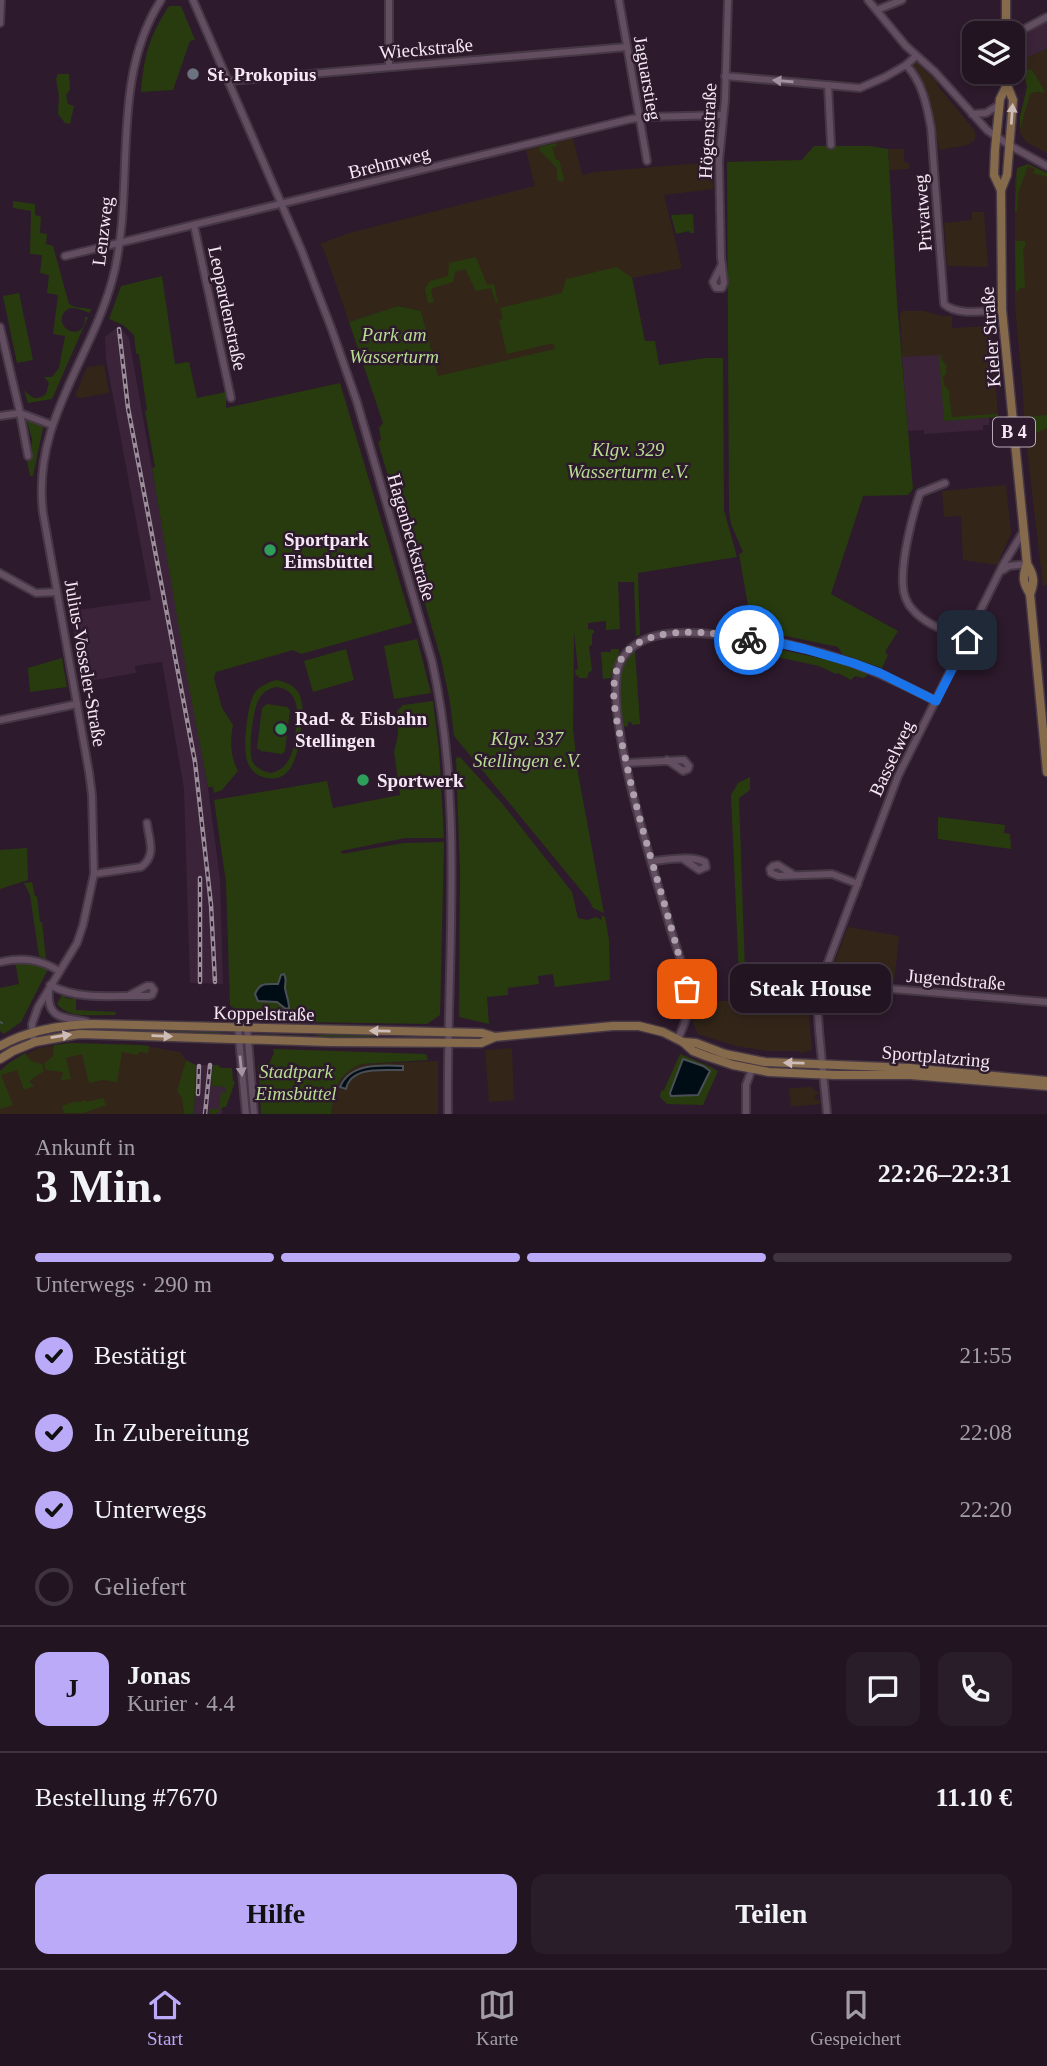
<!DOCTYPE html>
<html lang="de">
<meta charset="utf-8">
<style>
:root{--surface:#221421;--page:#2a1d2a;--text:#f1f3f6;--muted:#a29ea5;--line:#3f333f;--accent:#baaaf7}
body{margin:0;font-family:"Times New Roman",serif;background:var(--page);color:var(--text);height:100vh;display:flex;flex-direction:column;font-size:26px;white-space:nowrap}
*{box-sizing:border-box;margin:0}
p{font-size:23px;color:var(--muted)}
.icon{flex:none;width:38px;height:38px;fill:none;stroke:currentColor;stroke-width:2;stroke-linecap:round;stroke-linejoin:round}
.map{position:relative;height:1114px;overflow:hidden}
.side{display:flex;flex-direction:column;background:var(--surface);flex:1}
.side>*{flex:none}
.tools{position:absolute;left:962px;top:21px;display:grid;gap:14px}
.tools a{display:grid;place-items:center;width:63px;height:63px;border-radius:14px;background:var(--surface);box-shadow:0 4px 10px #0003,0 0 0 2px var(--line);font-size:35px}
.pin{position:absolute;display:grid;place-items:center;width:60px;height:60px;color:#fff;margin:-30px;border-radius:14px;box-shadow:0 4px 10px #0006}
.courier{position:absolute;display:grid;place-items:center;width:70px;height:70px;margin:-35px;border:5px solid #1a73e8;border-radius:50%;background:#fff;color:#222;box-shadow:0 2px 9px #0007}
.bubble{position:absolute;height:49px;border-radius:14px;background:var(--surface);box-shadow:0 4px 10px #0003,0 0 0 2px var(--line);font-size:23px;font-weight:700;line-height:49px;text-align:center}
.headline em{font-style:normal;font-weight:700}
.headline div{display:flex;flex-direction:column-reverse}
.headline{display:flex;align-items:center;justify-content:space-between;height:119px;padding:0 35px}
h1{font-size:46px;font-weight:700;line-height:52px}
.bar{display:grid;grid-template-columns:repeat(4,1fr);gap:10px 7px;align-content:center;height:84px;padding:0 35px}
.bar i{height:9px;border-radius:5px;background:var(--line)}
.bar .selected{background:var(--accent)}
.bar p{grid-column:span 4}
.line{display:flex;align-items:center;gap:18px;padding:0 35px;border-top:2px solid var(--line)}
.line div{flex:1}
.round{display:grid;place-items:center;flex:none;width:74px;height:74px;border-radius:14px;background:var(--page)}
ol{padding:0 35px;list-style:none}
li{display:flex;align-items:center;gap:21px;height:77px}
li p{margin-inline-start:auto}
li .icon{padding:7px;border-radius:50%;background:var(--accent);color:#111;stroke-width:4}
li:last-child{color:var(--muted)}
li i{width:38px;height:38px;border:4px solid var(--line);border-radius:50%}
.button{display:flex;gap:14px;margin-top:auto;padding:14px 35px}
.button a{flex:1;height:80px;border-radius:14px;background:var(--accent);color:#111;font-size:28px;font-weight:700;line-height:80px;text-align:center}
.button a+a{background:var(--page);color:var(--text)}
.tabs{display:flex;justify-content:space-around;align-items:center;height:98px;border-top:2px solid var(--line);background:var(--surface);font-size:19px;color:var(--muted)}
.tabs a{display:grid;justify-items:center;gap:4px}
.tabs .selected{color:var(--accent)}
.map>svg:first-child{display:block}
.commercial{fill:#332619}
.built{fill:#3b233a}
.green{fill:#283b0f;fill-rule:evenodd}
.water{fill:#000d14;stroke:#4a4f57;stroke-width:2}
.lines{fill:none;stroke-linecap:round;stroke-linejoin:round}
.stream{stroke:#4a4f57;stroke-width:2}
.minor-casing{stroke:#463745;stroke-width:10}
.major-casing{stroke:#463745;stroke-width:11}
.minor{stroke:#624d61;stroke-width:6}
.major{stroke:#856a4b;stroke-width:8}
.rail-casing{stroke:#9c8d9b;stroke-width:4.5}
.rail{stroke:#2d1a2c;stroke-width:2;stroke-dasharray:5;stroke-linecap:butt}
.oneway{fill:#a493a3}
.oneway2{fill:#cebcb9}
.done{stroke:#afa0ae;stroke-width:7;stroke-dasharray:0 12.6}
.route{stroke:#1a73e8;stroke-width:9}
.worship-dot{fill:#6b7280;stroke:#2d1a2c;stroke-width:2.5}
.leisure-dot{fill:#2e9e5b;stroke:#2d1a2c;stroke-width:2.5}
.labels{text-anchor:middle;stroke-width:5;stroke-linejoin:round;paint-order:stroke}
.shield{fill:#2d1a2c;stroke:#b9aab8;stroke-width:2}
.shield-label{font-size:18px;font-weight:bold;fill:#f5e8f4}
.street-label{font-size:19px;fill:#f5e8f4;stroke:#2d1a2c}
.poi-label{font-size:19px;font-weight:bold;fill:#f5e8f4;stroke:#2d1a2c;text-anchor:start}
.park-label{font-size:19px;font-style:italic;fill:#b7dc92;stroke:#2d1a2c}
</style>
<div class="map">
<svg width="1047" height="1114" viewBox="0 0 1047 1114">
<rect width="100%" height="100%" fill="#2d1a2c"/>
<g class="commercial">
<polygon points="1047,49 1047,153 1026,142 1020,133 1020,117 1027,87 1022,59"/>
<polygon points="914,63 917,63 937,82 937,85 975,131 975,139 968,145 939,150 929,97 912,66"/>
<polygon points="573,138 582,175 595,172 712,162 713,189 664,195 682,268 632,278 642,326 555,349 438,377 421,311 398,306 349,322 324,250 320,244 349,233 535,186 526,150"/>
<polygon points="888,149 904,149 904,162 909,163 909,169 889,170"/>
<polygon points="1028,164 1047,173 1047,585 1043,586 1024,423 1023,392 1015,306 1015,181 1017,168"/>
<polygon points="972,212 984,212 988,267 947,266 944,223 972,220"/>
<polygon points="903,311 924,311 941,316 952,316 952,328 991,326 998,417 947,420 941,356 902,357 900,313"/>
<polygon points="104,365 109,393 80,398 75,396 87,367"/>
<polygon points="1006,485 1011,533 997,565 963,560 961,516 944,517 942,491"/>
<polygon points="848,927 899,936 894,984 833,979 830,974"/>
<polygon points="769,999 770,1010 806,1008 808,1006 812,1050 800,1053 799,1051 767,1051 736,1046 698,1034 693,1023 694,1002"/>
<polygon points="71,1043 140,1045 180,1052 186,1060 177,1091 182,1098 184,1114 0,1114 0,1071 9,1063 39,1048"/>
<polygon points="512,1048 514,1100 489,1102 485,1050"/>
<polygon points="438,1061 438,1114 331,1114 335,1090 345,1074 352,1068 361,1064"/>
<polygon points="811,1087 820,1094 815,1095 815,1099 820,1100 821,1104 791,1107 789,1088"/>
</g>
<g class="built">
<polygon points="1047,22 1047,49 1022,59 1021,37"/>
<polygon points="115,329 121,329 129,338 208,788 220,879 223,984 190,983 184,789 162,662 135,666 136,673 83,682 70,611 151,600 106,359 105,337"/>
<polygon points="941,355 947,420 989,417 989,425 983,425 983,430 924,434 924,430 908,431 902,357"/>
<polygon points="196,1065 213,1065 211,1086 226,1087 225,1093 221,1093 221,1109 223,1112 221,1114 194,1114"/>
</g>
<g class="green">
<path d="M 169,6 L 181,6 L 195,40 L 190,41 L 173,90 L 141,92 C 144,55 149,37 169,6 Z"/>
<polygon points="1023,69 1032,70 1045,92 1035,92 1030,94 1020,129 1020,117 1027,87"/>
<polygon points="58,74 69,74 70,90 66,95 68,104 74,106 70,124 65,123 58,114 59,96 56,79"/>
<polygon points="556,143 557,146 552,147 556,160 559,160 564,179 562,182 557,180 557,168 540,151 539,147"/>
<polygon points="814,146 870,146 888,149 897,302 913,489 908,495 863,496 831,594 898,631 885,652 888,655 882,668 842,654 838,647 772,633 766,637 753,634 739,554 743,552 731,524 729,510 727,162 802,160"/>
<polygon points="1028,164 1047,173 1047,177 1033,173 1035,169 1028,166 1018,193 1017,211 1015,211 1017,168"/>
<path d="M 13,201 L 35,204 L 35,215 L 41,217 L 40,233 L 47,234 L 46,244 L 53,246 L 69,304 L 75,307 L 91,309 L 90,313 C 85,311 77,308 72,308 C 68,308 65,311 63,314 C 55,330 85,343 85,317 L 88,317 L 52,399 L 28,403 L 24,390 C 31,397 36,402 46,394 L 49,383 L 44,377 L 52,377 L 59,368 L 65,336 L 53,334 L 58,295 L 47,293 L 49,275 L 40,273 L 42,255 L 30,254 L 31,211 L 13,208 Z"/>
<polygon points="693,214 694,233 690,233 689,231 676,234 671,215"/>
<polygon points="1015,241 1025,241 1025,247 1023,248 1025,288 1019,288 1019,291 1016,291"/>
<polygon points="476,257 487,285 494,284 498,303 496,303 491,288 476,291 465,269 455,272 453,282 433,288 431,291 434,302 428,303 425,289 430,281 448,276 449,263"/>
<polygon points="617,267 632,278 645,341 655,341 659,365 706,358 723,358 724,510 737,557 638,573 640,635 636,636 634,582 618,582 620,629 606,630 606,621 588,623 588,629 594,630 594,633 592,634 592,645 589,646 592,671 589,672 587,678 579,678 578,675 576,676 575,670 578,669 574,632 573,728 577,768 604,913 593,908 589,900 454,736 450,702 441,659 378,442 381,440 379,428 383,423 349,322 398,306 421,311 438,376 555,349 553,343 507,354 499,320 503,319 500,308 562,293 566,279"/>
<path d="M 162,276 L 175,364 L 189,362 L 197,398 L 226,392 L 226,408 L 340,383 L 412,623 L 301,654 L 293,650 L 216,672 L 214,678 L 222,708 L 233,725 C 230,742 230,755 238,771 L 222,790 L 214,793 L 213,787 L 208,787 L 188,681 L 152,468 L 155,467 L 145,411 L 147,410 L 139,355 L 136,353 L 134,335 L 123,325 L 109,319 L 121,286 Z"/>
<polygon points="19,293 33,360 17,363 3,296"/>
<polygon points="939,355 941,355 942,360 947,367 945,369 947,372 943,377 944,385 950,392 949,394 952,417 994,414 998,414 998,417 944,421"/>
<polygon points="1047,415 1047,428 1036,433 1026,434 1025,417"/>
<polygon points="26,418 41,424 43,428 33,476 30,476 27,461 31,460 32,439"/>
<polygon points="417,639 431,693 394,699 384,646"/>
<polygon points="755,644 828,660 869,673 864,678 855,676 851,680 838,673 836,674 819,666 758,653"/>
<polygon points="346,649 354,680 313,692 304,661"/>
<path d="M 611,649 L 619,649 C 620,656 612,670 611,678 L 603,679 L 601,652 L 611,652 Z"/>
<path d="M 635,650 L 640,724 L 632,725 L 631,722 L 628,722 L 628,726 L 623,727 C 619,700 614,671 635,650 Z"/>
<polygon points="62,658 67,687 30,692 28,668"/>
<path d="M 276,680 C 306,685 304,707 301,730 C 298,750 294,786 263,777 C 256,775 251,770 248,763 C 242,751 247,706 254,694 C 259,686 267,683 276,680 ZM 277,687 C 290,689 296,697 297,710 C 295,732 298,767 271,773 C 262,771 256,768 252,761 C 248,751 253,708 259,699 C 263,692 269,688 277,687 Z"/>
<polygon points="433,701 439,750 444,838 405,838 341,851 342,854 403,843 444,842 440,1015 427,1024 240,1021 239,1013 230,1005 226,882 214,800 327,781 333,808 400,795 394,752 398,735 397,711 403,705"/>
<polygon points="267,704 287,707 290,710 285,751 282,754 261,751 257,748 262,708"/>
<polygon points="460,757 501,802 572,892 578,918 587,920 596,917 602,920 601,915 605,917 609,939 610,980 555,987 553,974 538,976 539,984 508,988 508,995 487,997 489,1024 459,1017 460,872 456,758"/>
<polygon points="750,777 750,790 739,798 746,1000 740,1000 731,795 738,783"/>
<polygon points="938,817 1005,825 1004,833 1010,834 1011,849 938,839"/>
<polygon points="27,848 28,880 0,889 0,850"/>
<polygon points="32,882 35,896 37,897 40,922 42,922 46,959 39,956 30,895 24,883"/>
<polygon points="15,961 39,965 48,969 21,1022 4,1034 0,1031 0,988 19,984"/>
<path d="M 62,995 L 65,995 L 65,998 L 73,999 L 76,998 L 76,1010 L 116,1012 L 115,1015 C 97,1014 69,1020 57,1004 Z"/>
<polygon points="86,1027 221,1030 221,1035 75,1031 57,1033 55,1031"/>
<polygon points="337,1033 380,1034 380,1036 350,1039 264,1037 264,1034 312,1036"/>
<polygon points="71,1043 140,1045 149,1046 148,1053 139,1052 138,1055 122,1052 117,1082 103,1080 89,1083 82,1054 66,1058 71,1079 61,1080 63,1072 46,1070 44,1064 53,1056 54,1045"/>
<path d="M 273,1049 L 426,1054 L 428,1060 L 361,1064 C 336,1075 335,1090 331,1114 L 261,1114 L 258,1065 L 267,1068 L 274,1053 Z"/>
<polygon points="25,1053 31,1061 42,1064 44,1071 29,1081 34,1086 24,1090 17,1070 1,1075 13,1105 0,1109 0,1071 9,1063"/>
<path d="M 680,1054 L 711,1067 L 718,1071 L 703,1105 L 667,1104 L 660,1097 L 661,1091 L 664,1090 ZM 686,1062 L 698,1066 L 699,1094 L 672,1096 L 670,1094 L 682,1063 Z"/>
<polygon points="186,1060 196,1065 194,1114 184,1114 182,1098 177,1091"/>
<polygon points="213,1065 218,1065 221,1068 232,1068 233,1081 235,1082 226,1107 223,1107 216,1114 210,1114 210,1109 219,1109 221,1092 225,1093 226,1087 211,1086"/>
<polygon points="103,1098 106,1105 83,1113 64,1113 62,1106 76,1101 77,1103 85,1100 86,1102"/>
</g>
<g class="water">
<path d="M 284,974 C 287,979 285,982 285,988 C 286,995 289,1001 289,1008 L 286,1009 L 277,1002 L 258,1001 L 255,994 C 260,982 266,984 278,984 L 281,975 Z"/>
<polygon points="683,1059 703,1066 710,1071 698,1095 671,1096 670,1093"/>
<path d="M 403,1066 L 403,1070 C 384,1071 351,1065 346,1089 L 340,1087 C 350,1063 380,1065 403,1066 Z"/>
</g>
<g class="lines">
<polyline class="stream" points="0,1022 2,1023"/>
<defs>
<g id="minor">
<path d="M 193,0 L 301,249 L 332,330 L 357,402 L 432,661 C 465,809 446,963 448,1114"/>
<polyline points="389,0 389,67"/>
<polyline points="619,0 647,161"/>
<polyline points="868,0 906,46 935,72 987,130 1009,145 1047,166"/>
<polyline points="877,10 902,0"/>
<polyline points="0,23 1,0"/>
<polyline points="1013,35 1047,17"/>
<path d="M 906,65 C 922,81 927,106 931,128 L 944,304 C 957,316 985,311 1002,310"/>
<polyline points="725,76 860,88 885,77 906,65 916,56"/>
<polyline points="228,81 627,47"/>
<polyline points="828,85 831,145"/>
<polyline points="972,114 986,113 999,105"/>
<polyline points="194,225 231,398"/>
<polyline points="65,256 631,119 649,117 723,115"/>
<polyline points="722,264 713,282 716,288 722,288 724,283 721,257 719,161 725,100 728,0"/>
<polyline points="0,327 20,413 52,425"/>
<polyline points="0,416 20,413 28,456"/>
<path d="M 945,483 L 920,493 C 912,516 901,561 903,585 C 903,594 907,604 913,610 C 926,625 949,632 966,640"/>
<polyline points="1003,570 1009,566 1027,564"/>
<polyline points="0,573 36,593 57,592"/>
<polyline points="0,720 77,704"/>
<polyline points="626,763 684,760 689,766 688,769 683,771 667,760"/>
<path d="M 651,861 C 667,860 691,855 705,862 L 706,867 L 699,870 L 683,859"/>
<path d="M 94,874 L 141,867 C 157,855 149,840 147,823"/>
<polyline points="794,875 778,865 773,866 770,869 771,873 778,876 832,874 858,884"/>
<path d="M 0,962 C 22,957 40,959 59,971"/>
<polyline points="820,983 1047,1002"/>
<path d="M 50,985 C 79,1001 117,995 149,996 L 152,995 L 154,990 L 151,986 L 147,986 L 130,995"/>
<path d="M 49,990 C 46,1020 64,1017 87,1022"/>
<polyline points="238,1027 246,1114"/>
<polyline points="247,1027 254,1114"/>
<path d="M 33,1037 L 32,1024 L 38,1007 L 77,943 L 83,925 L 94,874 L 92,795 L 89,772 L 43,513 C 32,423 89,363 112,281 C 137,190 108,82 161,0"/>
<path d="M 678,1039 C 683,1027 688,1017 688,1004 C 689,978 677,951 670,927 C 656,876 597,699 622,659 C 638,633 671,632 698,633 C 716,634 733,637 751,640 C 756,641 761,640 767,641 C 779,642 791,645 803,648 C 850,659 893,679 936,701"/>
<polyline points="746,1114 746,1085 752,1069"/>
<polyline points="827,1114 819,1030 817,999 818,989 898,776 1003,565 1023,532"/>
</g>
<g id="major">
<polyline points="1006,33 1006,0"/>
<path d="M 1007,85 L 1000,99 L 995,150 L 994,175 L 1001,190 L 1002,310 L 1027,564 C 1034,575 1035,582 1030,594"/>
<polyline points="1001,190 1007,175 1013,100 1007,85 1007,72"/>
<path d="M 1027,564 C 1022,577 1023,583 1030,594 L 1047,772"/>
<polyline points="683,1042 696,1043 725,1054 765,1062 910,1068 1047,1081"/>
<path d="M 0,1046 C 28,1030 61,1025 93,1024 L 482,1033 L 495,1037"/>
<polyline points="0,1059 13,1051 35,1042 79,1034 329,1042 481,1043 495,1037 613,1026 639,1026 663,1032 683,1042 693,1051 706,1056 733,1065 769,1072 835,1075 910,1075 1047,1086"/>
</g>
</defs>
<use href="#minor" class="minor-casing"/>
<use href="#major" class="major-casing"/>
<use href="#minor" class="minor"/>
<use href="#major" class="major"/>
<defs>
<g id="rail">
<polyline points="119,329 128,408 195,762 211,905 215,982"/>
<polyline points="200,982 200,878"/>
<polyline points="198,1094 199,1066"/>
<polyline points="205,1114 210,1065"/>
</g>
</defs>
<use href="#rail" class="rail-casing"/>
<use href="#rail" class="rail"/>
</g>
<defs><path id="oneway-solid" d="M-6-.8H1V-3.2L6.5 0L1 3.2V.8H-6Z" transform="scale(1.75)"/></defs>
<g class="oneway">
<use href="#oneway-solid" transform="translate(783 81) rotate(-175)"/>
<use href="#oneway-solid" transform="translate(241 1066) rotate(84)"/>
</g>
<g class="oneway2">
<use href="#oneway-solid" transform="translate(1012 114) rotate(-86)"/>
<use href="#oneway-solid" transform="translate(380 1031) rotate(-179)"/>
<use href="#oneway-solid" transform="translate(61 1036) rotate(-9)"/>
<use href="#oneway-solid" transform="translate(162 1036) rotate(2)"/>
<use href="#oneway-solid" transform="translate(794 1063) rotate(-179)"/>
</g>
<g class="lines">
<path class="done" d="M 687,989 C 670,913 642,839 626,761 C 620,732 607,696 618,666 C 634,622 712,630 749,640"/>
<polyline class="route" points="749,640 766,640 805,649 853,663 880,673 936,701 967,640"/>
</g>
<circle class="worship-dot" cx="193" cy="74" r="7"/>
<g class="leisure-dot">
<circle cx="270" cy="550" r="7"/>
<circle cx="281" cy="729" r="7"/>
<circle cx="363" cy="780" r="7"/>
</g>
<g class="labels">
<rect class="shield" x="993" y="417.5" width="42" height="29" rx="5"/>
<g class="shield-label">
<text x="1014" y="438">B 4</text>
</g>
<g class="street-label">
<text transform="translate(426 48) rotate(-5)" y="7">Wieckstraße</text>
<text transform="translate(648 78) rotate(80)" y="7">Jaguarstieg</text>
<text transform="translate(707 131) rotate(-87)" y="7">Högenstraße</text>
<text transform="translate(389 162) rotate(-14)" y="7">Brehmweg</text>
<text transform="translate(922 213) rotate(-94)" y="7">Privatweg</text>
<text transform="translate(102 231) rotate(-83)" y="7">Lenzweg</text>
<text transform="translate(228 308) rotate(78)" y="7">Leopardenstraße</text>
<text transform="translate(990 337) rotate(-94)" y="7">Kieler Straße</text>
<text transform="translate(412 537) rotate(74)" y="7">Hagenbeckstraße</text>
<text transform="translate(86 663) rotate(80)" y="7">Julius-Vosseler-Straße</text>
<text transform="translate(891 758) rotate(-65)" y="7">Basselweg</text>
<text transform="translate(956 979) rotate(5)" y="7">Jugendstraße</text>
<text transform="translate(264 1013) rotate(1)" y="7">Koppelstraße</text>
<text transform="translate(936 1056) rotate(5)" y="7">Sportplatzring</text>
</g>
<g class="poi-label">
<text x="207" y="81">St. Prokopius</text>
<text x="284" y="546">Sportpark<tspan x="284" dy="22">Eimsbüttel</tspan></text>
<text x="295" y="725">Rad- &amp; Eisbahn<tspan x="295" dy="22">Stellingen</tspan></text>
<text x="377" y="787">Sportwerk</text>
</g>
<g class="park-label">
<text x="394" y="341">Park am<tspan x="394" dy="22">Wasserturm</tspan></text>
<text x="628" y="456">Klgv. 329<tspan x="628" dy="22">Wasserturm e.V.</tspan></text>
<text x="527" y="745">Klgv. 337<tspan x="527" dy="22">Stellingen e.V.</tspan></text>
<text x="296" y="1078">Stadtpark<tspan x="296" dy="22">Eimsbüttel</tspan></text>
</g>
</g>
</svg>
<div class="tools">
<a><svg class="icon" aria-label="layers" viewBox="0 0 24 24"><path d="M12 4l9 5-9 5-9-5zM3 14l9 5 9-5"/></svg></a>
</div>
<div class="pin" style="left:687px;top:989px;background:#ea580c"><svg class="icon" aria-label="bag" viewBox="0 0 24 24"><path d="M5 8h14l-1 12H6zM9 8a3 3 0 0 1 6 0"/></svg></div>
<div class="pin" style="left:967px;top:640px;background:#1f2937"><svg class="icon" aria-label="home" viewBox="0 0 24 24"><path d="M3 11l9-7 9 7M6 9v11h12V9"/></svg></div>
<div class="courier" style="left:749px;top:640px"><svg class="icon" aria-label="bike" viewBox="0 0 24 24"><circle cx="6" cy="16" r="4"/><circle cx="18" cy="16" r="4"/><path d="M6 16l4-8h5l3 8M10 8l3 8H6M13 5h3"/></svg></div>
<div class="bubble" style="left:730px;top:964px;width:161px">Steak House</div>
</div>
<section class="side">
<div class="headline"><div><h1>3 Min.</h1><p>Ankunft in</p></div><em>22:26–22:31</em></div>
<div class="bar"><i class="selected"></i><i class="selected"></i><i class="selected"></i><i></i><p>Unterwegs · 290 m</p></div>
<ol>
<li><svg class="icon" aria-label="check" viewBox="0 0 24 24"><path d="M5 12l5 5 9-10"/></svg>Bestätigt<p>21:55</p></li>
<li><svg class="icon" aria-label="check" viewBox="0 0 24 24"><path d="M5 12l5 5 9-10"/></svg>In Zubereitung<p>22:08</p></li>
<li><svg class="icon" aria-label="check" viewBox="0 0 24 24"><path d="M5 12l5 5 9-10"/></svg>Unterwegs<p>22:20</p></li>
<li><i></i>Geliefert</li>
</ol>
<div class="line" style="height:126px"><b class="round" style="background:var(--accent);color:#111">J</b><div><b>Jonas</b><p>Kurier · 4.4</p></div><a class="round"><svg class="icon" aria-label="chat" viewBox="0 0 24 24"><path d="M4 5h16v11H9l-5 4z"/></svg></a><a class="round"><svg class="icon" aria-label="phone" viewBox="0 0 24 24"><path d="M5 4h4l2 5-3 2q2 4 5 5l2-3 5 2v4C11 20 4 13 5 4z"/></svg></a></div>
<div class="line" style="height:91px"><div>Bestellung #7670</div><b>11.10 €</b></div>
<div class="button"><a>Hilfe</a><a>Teilen</a></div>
</section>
<nav class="tabs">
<a class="selected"><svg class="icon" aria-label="home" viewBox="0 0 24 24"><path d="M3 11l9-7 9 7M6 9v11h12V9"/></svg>Start</a>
<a><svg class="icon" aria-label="map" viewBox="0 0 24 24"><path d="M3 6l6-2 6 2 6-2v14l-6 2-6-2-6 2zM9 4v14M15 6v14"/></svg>Karte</a>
<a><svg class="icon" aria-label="saved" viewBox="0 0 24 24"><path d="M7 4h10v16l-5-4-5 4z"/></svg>Gespeichert</a>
</nav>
